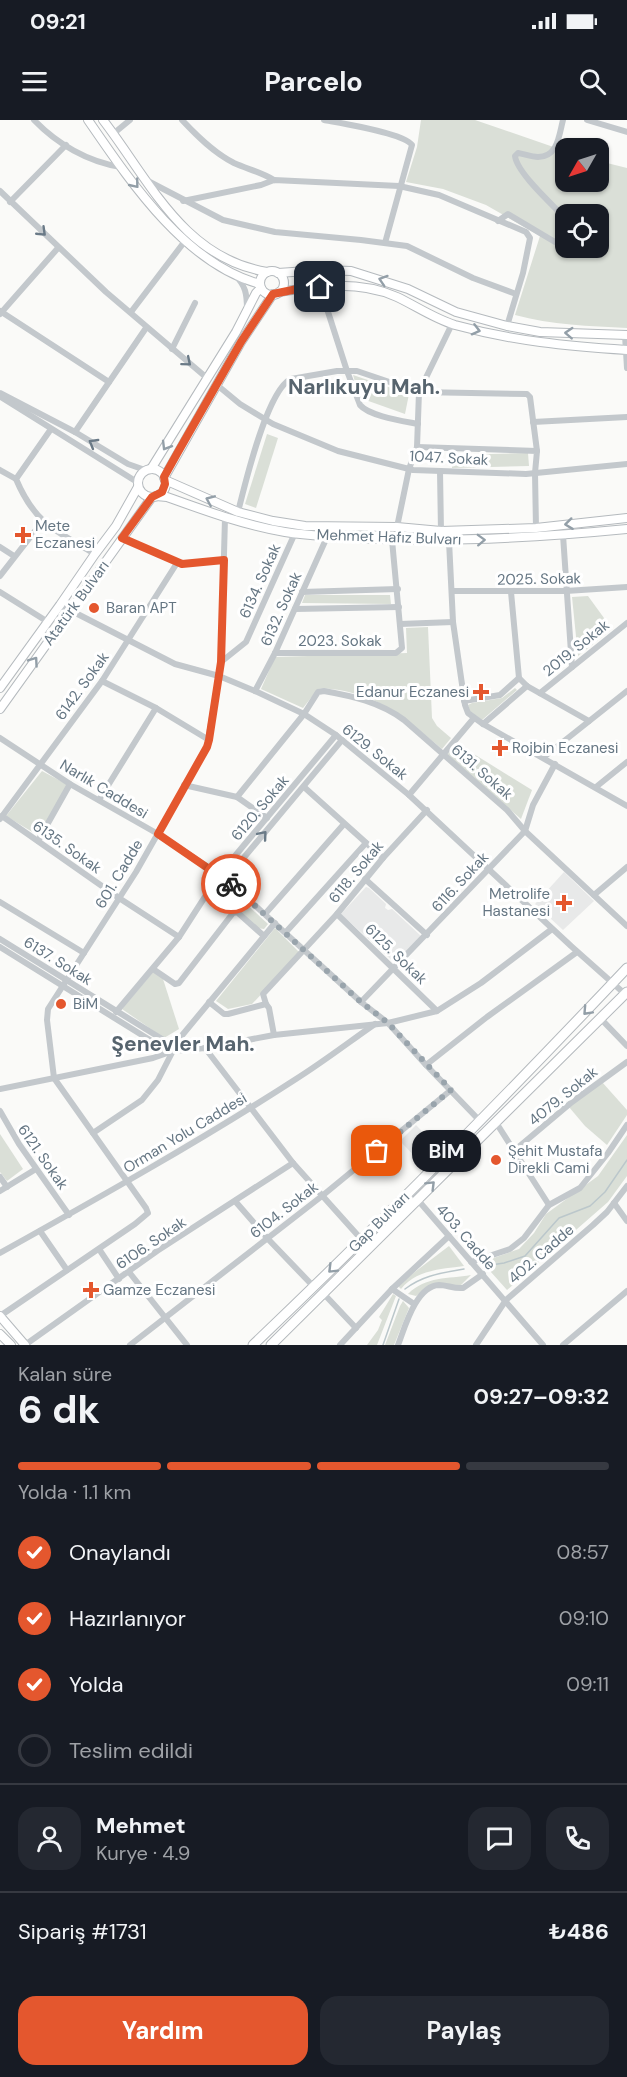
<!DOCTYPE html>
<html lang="tr">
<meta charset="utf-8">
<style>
:root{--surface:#171b24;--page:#242831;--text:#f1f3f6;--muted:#9ea1a6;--line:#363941;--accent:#e4572e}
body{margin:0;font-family:"DM Sans",sans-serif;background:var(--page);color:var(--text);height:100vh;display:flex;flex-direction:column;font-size:22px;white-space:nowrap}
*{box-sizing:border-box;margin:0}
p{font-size:20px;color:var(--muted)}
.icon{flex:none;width:33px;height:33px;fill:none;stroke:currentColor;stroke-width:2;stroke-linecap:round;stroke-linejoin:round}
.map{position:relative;height:1225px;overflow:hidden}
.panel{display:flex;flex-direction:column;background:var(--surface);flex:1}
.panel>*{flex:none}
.needle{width:39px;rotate:231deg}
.tools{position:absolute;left:555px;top:18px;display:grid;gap:12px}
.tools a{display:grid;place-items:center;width:54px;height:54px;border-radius:12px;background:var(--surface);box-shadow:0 2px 4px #0004;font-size:30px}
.pin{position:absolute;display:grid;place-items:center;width:51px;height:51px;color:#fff;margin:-26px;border-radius:12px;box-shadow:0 3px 9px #0006}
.courier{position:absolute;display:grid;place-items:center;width:60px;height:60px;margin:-30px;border:4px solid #e4572e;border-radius:50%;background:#fff;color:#222;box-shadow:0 2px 8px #0007}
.bubble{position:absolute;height:42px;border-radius:18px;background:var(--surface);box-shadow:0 2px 4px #0004;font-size:20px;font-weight:700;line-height:42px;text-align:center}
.overview em{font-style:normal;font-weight:700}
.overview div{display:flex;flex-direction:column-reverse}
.overview{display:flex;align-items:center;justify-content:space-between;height:102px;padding:0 18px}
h1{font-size:39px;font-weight:700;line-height:45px}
.bar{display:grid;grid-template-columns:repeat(4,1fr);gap:9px 6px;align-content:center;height:72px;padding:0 18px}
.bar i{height:8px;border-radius:4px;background:var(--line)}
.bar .active{background:var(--accent)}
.bar p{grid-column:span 4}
.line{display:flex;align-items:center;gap:15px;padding:0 18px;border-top:2px solid var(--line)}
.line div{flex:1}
.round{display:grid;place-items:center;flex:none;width:63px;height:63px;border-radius:18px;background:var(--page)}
ol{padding:0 18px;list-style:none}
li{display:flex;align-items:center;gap:18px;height:66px}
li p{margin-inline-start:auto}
li .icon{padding:6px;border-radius:50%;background:var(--accent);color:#fff;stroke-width:4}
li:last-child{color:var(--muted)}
li i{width:33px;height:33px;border:3px solid var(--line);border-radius:50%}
.primary-button{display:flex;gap:12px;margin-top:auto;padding:12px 18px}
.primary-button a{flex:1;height:69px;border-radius:18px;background:var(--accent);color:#fff;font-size:24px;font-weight:700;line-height:69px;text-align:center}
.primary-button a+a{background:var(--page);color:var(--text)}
.status{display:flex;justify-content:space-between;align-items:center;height:42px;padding:0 30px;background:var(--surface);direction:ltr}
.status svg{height:16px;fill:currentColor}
header{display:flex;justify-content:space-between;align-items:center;height:78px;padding:0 18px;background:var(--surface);font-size:27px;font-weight:700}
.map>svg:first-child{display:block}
.built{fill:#e8e9e9}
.green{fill:#dadfd7;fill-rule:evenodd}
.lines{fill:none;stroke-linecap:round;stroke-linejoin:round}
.stream{stroke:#bbc7cb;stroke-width:1.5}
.major-casing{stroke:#b5babe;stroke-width:10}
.highway-casing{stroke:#b4b9bd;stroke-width:11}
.minor{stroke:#c3c8cc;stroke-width:6}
.major{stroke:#fff;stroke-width:8}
.highway{stroke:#fff;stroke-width:9}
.oneway{stroke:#939fa8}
.oneway2{stroke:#6a7a87}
.done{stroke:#99a4ac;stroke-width:6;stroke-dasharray:0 10.8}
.route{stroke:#e4572e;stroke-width:8}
.poi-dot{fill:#e4572e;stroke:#fff;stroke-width:2}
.labels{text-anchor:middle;stroke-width:6;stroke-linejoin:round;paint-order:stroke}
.street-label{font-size:15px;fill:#657683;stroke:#fff}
.poi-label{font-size:15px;fill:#657683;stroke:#fff;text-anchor:start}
.district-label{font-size:21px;font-weight:bold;fill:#57646e;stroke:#fff}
</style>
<div class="status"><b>09:21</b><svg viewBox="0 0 49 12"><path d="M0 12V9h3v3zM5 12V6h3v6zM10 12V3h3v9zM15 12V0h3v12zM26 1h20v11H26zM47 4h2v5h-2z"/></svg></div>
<header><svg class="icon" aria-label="menu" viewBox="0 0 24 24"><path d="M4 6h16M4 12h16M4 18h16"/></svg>Parcelo<svg class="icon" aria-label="search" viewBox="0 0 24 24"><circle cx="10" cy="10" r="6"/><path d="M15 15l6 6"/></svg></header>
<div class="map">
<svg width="627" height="1225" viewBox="0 0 627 1225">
<rect width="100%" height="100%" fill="#fafaf8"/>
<g class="built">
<polygon points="564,752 594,781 563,810 535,784"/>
<polygon points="366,767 369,768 386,784 385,788 388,790 392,789 421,816 396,844 341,794"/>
<polygon points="416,1005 440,1030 424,1046 400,1021"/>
</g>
<g class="green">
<path d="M 421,0 L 475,0 L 565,31 L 566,62 L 598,62 L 599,41 L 627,48 L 627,208 C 590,206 551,205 515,195 L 540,116 L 486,85 L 443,69 L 406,62 L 417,27 ZM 566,94 L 598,94 L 598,128 L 566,128 Z"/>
<polygon points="353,255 409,274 405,294 360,278"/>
<polygon points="267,314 278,318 256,388 245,384"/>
<polygon points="528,333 529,346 452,348 452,335"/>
<polygon points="305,475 390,475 391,484 302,483"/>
<polygon points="588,476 612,509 578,536 572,477"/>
<path d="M 428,507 L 432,598 L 437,606 L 451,618 L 442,629 C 427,617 411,602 394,591 C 374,578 342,567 318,569 L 303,588 L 261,569 L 275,537 L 407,533 L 406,508 Z"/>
<polygon points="515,568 517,570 482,600 470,591 468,585 472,583 502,578"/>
<polygon points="456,623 532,670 521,699 447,635"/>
<polygon points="42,651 68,665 39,716 6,696"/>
<polygon points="225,767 228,767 268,804 264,809 257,808 221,774 220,771"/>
<polygon points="275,808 300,833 252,884 228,889 216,881"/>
<polygon points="154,851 163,859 179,909 164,918 122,889"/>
<polygon points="602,962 627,990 627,995 607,1025 585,1006 569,987"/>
<polygon points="0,1014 23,1049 7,1061 0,1052"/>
<polygon points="627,1015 627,1056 608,1082 507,1170 482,1142 519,1129 534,1113 546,1094 598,1056"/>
<path d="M 449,1126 L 464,1146 C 441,1149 416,1150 401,1169 L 398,1166 L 416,1151 Z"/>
<path d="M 471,1155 L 460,1166 L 429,1167 L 416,1176 L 408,1174 C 426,1156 448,1159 471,1155 Z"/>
<polygon points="393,1174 396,1176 377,1225 367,1225 378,1210 382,1200 379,1197"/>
<polygon points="403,1181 409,1188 394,1225 385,1225 400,1186"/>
</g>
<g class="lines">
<g class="stream">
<polyline points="491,1145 504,1143 525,1136 559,1098 590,1086 605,1072 627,1040"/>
<path d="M 405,1169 C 423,1155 442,1153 464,1149"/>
<polyline points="383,1225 399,1179"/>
</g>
<defs>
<g id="major">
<path d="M 88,0 C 130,61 185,144 260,164"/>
<path d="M 103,0 C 150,61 183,138 267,152"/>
<circle cx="272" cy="163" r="12"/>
<polyline points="278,153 322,150 351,151 408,169 456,192 507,206 540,212 627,215"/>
<path d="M 279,172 C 318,166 359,160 397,177 C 416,186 435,199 455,205 C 513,221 567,226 627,230"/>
<polyline points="151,349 236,212 256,173 261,168"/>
<circle cx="152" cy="363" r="14"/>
<polyline points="164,358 241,222 273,174"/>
<polyline points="165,360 238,392 273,401 305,406 397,407 441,411 536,408 627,398"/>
<path d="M 156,376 L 167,377 C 206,391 244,405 285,412 C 317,417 349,418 381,419 C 463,422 545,417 627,409"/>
<polyline points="0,568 60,485 95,434 116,406 138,367"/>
<polyline points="0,589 152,377"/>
<polyline points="0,1196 25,1225"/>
<polyline points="0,1214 11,1225"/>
</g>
<g id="highway">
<path d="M 253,1225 C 381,1103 505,977 627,848"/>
<polyline points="271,1225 627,872"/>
</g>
</defs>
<use href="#major" class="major-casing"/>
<use href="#highway" class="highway-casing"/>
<g class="minor">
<path d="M 34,0 C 57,24 88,42 121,47"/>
<path d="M 182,0 C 197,16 214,33 234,43 C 247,49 261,52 274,60"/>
<path d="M 324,0 C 340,3 404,13 412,25 L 385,123"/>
<path d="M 563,0 C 559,15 558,37 538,37 C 532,37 524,34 518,33 L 515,36 C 517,53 553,85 566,99"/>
<polyline points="587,0 627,12"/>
<polyline points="113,14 130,0"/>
<polyline points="146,60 223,100 275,112 361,120 407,126 473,158 516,174"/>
<polyline points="0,71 106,172 207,258"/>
<polyline points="183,81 261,65 274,60 399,66 439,75 526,112 530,118 523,153 507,206"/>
<polyline points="10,82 66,25"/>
<polyline points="498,101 508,94 555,122 562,122 566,120"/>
<path d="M 234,154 C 246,166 247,174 247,190"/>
<path d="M 320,167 L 347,251 L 360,285 C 369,296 403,301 418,304"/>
<polyline points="0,191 109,262"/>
<polyline points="131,192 185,121"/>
<polyline points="0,194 58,128"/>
<polyline points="625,215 627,248"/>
<polyline points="172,229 195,183"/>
<polyline points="217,265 240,284 273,304 338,331 413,350 526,354 627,344"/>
<polyline points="0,273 75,312 128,344 145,350"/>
<polyline points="1,277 137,362"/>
<polyline points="533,302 627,297"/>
<path d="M 51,309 L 16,359 C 35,404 55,410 95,434"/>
<polyline points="75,312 146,208"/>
<polyline points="417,327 537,331 535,353 536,408"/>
<polyline points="0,350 16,359"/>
<polyline points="440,351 441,411"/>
<path d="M 238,392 C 245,364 267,270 291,259 L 337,251 L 357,251 L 419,272 L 527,274 L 530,277 L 537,331"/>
<polyline points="397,407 409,349 417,327 419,272 452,204"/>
<polyline points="563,415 572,547"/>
<polyline points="122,418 182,444 224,440"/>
<polyline points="449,421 453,502 465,585 468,593 483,604 627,686"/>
<polyline points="0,427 14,436"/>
<polyline points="0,456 42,402"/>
<polyline points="452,471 566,471 627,467"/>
<polyline points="0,472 48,502"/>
<polyline points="302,472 398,469"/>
<polyline points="511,472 519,558 527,566 589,601"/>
<polyline points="60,485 175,544 219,556 255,571 304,594 336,615 409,675 571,826 625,874"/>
<polyline points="295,489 399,487"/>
<polyline points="400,504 453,502"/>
<polyline points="275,533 396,533 402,528 392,420"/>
<polyline points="221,542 246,522 295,413"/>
<polyline points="102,561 156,588 209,620"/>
<polyline points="255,571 275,533 327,417"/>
<polyline points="540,573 627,503"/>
<polyline points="464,581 500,575 519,558"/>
<polyline points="483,604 527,566"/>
<polyline points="0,618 70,664 158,714 226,759 361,882 388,903 426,945 479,1000"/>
<polyline points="544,637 627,571"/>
<polyline points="184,665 237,677 267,698"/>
<polyline points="304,667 383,738"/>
<polyline points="596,667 627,642"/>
<polyline points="409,675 474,598"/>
<path d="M 237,677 L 304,594 L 318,572 L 324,571 C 352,576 380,582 404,600 L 507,690 L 525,711 L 627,806"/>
<polyline points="99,680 156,588"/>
<polyline points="2,696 119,778 179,817"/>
<polyline points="0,699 102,561 177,443"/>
<polyline points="38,721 70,664"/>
<polyline points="226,759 342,620"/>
<polyline points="365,759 427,815"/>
<polyline points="594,775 627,747"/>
<polyline points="0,782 84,833"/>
<polyline points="265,794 344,704"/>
<polyline points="337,794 437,891"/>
<polyline points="286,812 366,723"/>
<polyline points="0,819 170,924 173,931 166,930 0,827"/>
<polyline points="153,849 175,864 179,863 233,793 237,792 264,816"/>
<polyline points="209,882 224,894 228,894 266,884 269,888 274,915"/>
<polyline points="361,882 525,711 533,685 555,644"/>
<polyline points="266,884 263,874 337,794 383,738 427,690"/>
<polyline points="116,892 179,817 219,755 336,615"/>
<polyline points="600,898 627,926"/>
<polyline points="205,928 293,1043 362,1120"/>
<polyline points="426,945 487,897 577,832"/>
<polyline points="0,969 153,938 173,931 205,928 274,915 388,903 437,891 481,863 552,809"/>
<polyline points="0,991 19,1024 69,1095"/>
<polyline points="495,1001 549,1085"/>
<polyline points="93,1013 142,980 158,960 179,919 275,803"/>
<polyline points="515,1030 572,982 627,942"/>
<polyline points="0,1057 7,1067"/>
<polyline points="0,1071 36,1049"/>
<polyline points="417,1079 543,1225"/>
<polyline points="235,1081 268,1119 314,1167"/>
<polyline points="614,1083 627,1101"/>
<polyline points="40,1111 67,1150"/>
<polyline points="99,1129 119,1159"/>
<path d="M 0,1133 C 100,1077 200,1021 296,959 C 323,942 349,922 375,904"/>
<polyline points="471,1142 510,1129 524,1118 549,1085 580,1068 608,1033 627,1005"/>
<polyline points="129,1152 187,1225"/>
<polyline points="392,1169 414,1184"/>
<polyline points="323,1173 356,1208"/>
<polyline points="0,1196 135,1104 148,1093 146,1088 54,958 47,900 48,889 136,752 207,627 221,542 225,398"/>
<polyline points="25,1225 157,1131 293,1043"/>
<polyline points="130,1225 322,1076 451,970"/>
<polyline points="340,1225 392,1169 449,1116"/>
<path d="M 398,1225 C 405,1207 416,1166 439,1165 C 447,1165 454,1169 463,1168 L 483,1154"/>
<polyline points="476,1225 506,1180 593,1105 607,1092 627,1066"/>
<polyline points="563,1225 627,1171"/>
</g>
<use href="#major" class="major"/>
<use href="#highway" class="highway"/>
</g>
<defs><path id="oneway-chevron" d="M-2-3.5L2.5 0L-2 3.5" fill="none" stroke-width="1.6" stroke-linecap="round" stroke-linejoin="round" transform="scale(1.5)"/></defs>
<g class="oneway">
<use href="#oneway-chevron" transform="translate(135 64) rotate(51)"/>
<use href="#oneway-chevron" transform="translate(383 160) rotate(-162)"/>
<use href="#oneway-chevron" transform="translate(476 210) rotate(14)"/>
<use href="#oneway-chevron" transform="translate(569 213) rotate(-177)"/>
<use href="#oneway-chevron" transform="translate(166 326) rotate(121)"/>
<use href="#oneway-chevron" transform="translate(210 380) rotate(-157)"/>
<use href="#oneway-chevron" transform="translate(569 404) rotate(173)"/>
<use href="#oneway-chevron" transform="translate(481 420) rotate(-2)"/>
<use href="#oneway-chevron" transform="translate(34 541) rotate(-55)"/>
<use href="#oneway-chevron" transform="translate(587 891) rotate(133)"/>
<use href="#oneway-chevron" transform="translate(431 1065) rotate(-45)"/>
<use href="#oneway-chevron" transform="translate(332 1149) rotate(135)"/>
</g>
<g class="oneway2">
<use href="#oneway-chevron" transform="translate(42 112) rotate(44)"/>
<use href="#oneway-chevron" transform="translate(187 242) rotate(40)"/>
<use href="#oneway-chevron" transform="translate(93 323) rotate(-150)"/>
<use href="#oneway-chevron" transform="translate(263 715) rotate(-50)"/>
</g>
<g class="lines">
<polyline class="done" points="231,764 361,882 388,903 451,970 377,1031"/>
<polyline class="route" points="231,764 158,714 207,627 209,620 221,542 224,440 182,444 122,418 152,377 162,372 165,364 164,357 178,332 241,222 273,174 307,167 320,167"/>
</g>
<g class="poi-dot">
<path d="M20 406h6v6h6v6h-6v6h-6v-6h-6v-6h6z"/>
<circle cx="94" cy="488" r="6"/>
<path d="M478 563h6v6h6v6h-6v6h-6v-6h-6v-6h6z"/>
<path d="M497 619h6v6h6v6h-6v6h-6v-6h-6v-6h6z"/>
<path d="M561 774h6v6h6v6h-6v6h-6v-6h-6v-6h6z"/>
<circle cx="61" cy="884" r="6"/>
<circle cx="496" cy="1040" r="6"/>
<path d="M88 1161h6v6h6v6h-6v6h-6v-6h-6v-6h6z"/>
</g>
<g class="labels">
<g class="street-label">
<text transform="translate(449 338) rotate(3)" y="5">1047. Sokak</text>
<text transform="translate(389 417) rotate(2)" y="5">Mehmet Hafız Bulvarı</text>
<text transform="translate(539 459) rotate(-1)" y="5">2025. Sokak</text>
<text transform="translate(260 461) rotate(-66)" y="5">6134. Sokak</text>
<text transform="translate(76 483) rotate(-54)" y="5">Atatürk Bulvarı</text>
<text transform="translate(281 489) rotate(-66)" y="5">6132. Sokak</text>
<text x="340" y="526">2023. Sokak</text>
<text transform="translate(576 528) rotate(-39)" y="5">2019. Sokak</text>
<text transform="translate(82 566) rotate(-54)" y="5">6142. Sokak</text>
<text transform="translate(375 632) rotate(39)" y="5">6129. Sokak</text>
<text transform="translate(482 652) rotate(41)" y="5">6131. Sokak</text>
<text transform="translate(104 669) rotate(31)" y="5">Narlık Caddesi</text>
<text transform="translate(260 688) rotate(-50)" y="5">6120. Sokak</text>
<text transform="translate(67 727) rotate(35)" y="5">6135. Sokak</text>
<text transform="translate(356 752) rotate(-50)" y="5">6118. Sokak</text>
<text transform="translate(119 754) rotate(-59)" y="5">601. Cadde</text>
<text transform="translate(460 762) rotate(-47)" y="5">6116. Sokak</text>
<text transform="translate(396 834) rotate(44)" y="5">6125. Sokak</text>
<text transform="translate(58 841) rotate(32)" y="5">6137. Sokak</text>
<text transform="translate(563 976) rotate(-39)" y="5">4079. Sokak</text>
<text transform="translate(185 1013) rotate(-31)" y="5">Orman Yolu Caddesi</text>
<text transform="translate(43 1037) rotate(55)" y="5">6121. Sokak</text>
<text transform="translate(284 1090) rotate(-38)" y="5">6104. Sokak</text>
<text transform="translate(379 1102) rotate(-45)" y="5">Gap Bulvarı</text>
<text transform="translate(466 1117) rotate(49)" y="5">403. Cadde</text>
<text transform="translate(151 1123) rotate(-34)" y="5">6106. Sokak</text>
<text transform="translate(541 1134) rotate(-41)" y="5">402. Cadde</text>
</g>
<g class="poi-label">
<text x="35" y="411">Mete<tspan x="35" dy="17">Eczanesi</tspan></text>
<text x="106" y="493">Baran APT</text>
<text x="469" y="577" text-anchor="end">Edanur Eczanesi</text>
<text x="512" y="633">Rojbin Eczanesi</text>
<text x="550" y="779" text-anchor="end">Metrolife<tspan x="550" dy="17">Hastanesi</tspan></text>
<text x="73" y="889">BiM</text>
<text x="508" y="1036">Şehit Mustafa<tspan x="508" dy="17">Direkli Cami</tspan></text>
<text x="103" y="1175">Gamze Eczanesi</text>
</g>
<g class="district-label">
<text x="364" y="274">Narlıkuyu Mah.</text>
<text x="183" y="931">Şenevler Mah.</text>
</g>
</g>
</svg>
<div class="tools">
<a><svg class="needle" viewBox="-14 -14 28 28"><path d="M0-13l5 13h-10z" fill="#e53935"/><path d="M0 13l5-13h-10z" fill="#9ea1a6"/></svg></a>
<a><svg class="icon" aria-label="locate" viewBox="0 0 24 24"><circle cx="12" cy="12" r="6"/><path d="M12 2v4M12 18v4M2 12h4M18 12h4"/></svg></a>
</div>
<div class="pin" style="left:377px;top:1031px;background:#ea580c"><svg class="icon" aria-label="bag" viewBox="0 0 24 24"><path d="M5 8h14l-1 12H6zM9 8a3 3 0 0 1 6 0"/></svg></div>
<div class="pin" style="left:320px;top:167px;background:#1f2937"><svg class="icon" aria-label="home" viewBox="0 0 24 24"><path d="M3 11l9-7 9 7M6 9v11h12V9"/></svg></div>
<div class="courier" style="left:231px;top:764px"><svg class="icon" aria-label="bike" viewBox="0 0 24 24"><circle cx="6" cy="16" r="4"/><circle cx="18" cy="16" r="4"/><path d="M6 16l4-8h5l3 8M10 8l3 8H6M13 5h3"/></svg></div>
<div class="bubble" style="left:412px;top:1010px;width:69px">BİM</div>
</div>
<section class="panel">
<div class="overview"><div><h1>6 dk</h1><p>Kalan süre</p></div><em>09:27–09:32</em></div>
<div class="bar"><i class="active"></i><i class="active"></i><i class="active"></i><i></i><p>Yolda · 1.1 km</p></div>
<ol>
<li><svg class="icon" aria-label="check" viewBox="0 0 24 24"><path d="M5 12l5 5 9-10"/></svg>Onaylandı<p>08:57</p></li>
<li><svg class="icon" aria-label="check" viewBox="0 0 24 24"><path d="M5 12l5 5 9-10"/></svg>Hazırlanıyor<p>09:10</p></li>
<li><svg class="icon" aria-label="check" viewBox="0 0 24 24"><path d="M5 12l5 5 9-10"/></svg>Yolda<p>09:11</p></li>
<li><i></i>Teslim edildi</li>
</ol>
<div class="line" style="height:108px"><a class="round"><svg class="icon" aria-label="person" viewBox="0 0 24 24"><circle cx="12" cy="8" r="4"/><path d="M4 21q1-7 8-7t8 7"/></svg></a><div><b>Mehmet</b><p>Kurye · 4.9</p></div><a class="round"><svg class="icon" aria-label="chat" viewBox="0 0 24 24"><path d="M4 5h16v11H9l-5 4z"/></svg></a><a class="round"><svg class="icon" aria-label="phone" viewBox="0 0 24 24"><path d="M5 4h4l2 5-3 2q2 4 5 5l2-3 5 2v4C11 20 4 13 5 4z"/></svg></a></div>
<div class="line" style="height:78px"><div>Sipariş #1731</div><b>₺486</b></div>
<div class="primary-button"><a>Yardım</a><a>Paylaş</a></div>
</section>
